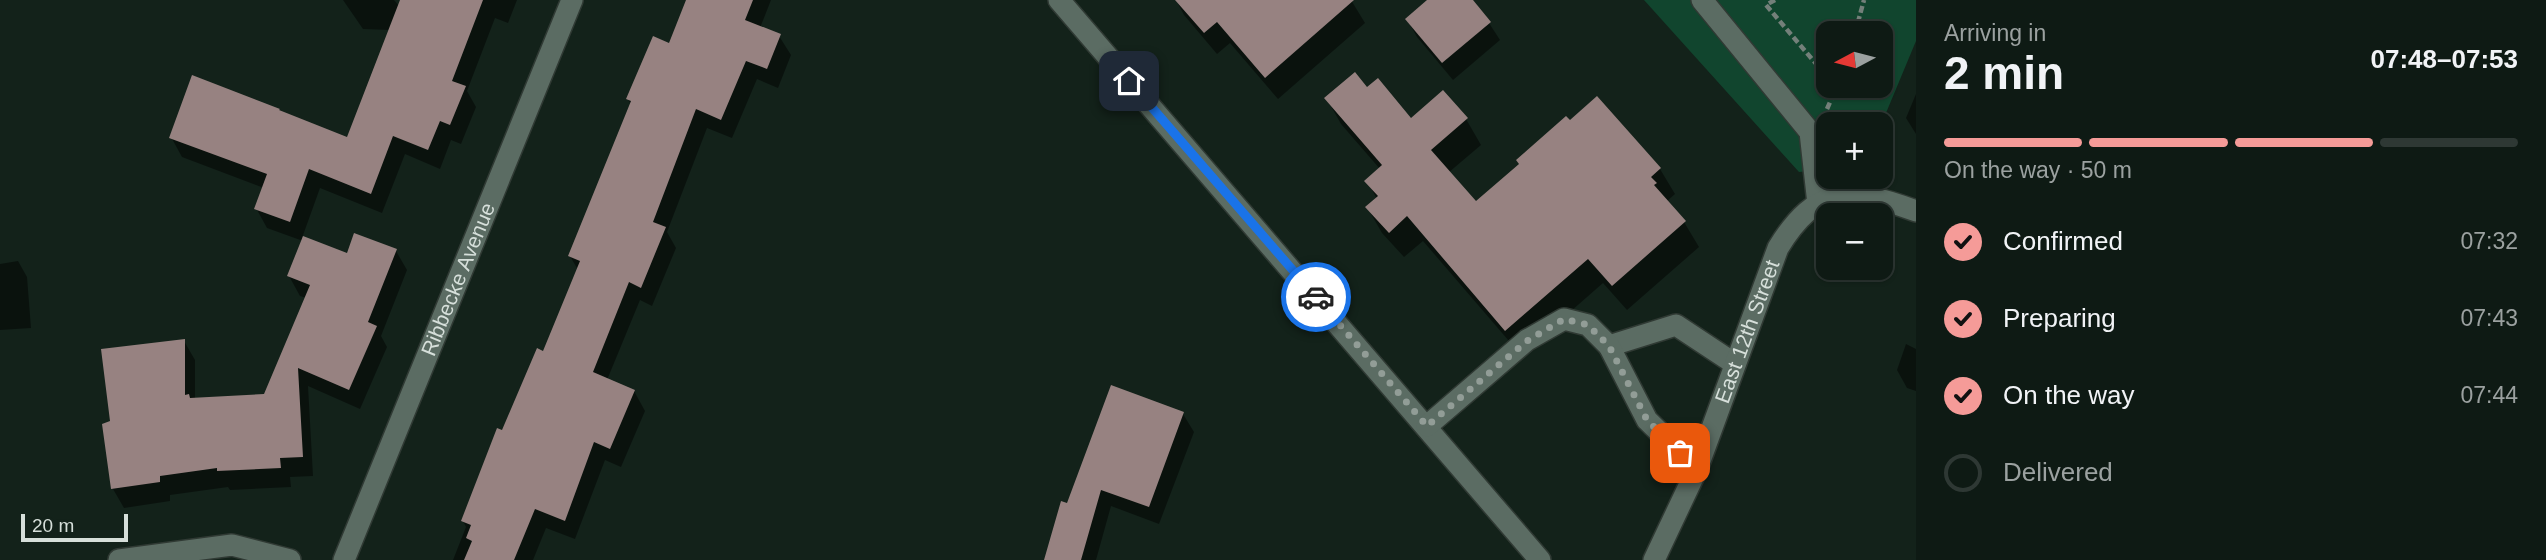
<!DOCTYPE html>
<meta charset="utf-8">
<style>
:root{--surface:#0e1a14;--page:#1c2722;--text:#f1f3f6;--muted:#9ba1a0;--line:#2e3834;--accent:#f59b98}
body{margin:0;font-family:Helvetica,sans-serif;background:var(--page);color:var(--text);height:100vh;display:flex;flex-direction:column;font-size:26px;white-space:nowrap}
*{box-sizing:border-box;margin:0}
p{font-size:23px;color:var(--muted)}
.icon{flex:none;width:38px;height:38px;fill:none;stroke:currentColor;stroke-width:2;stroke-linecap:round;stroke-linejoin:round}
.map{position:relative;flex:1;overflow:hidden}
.sheet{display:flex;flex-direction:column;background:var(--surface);width:630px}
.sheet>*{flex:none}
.needle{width:46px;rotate:263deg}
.controls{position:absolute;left:1816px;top:21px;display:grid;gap:14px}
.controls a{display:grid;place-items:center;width:77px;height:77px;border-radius:14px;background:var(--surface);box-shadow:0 2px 5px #0004,0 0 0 2px var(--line);font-size:35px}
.scale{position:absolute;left:21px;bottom:18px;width:107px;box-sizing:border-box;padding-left:7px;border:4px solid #d6dfda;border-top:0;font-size:19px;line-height:24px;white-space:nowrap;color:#d6dfda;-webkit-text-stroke:5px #13221a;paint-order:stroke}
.pin{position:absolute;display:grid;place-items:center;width:60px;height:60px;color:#fff;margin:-30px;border-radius:14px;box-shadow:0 4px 10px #0006}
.courier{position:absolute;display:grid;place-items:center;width:70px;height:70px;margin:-35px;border:5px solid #1a73e8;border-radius:50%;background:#fff;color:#222;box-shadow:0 2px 9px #0007}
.headline em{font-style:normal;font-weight:800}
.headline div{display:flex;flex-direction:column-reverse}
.headline{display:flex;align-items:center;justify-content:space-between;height:119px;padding:0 28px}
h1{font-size:46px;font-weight:800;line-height:52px}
.bar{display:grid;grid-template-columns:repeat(4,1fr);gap:10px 7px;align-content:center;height:84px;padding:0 28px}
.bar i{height:9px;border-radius:5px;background:var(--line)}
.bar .on{background:var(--accent)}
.bar p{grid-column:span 4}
ol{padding:0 28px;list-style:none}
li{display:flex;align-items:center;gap:21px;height:77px}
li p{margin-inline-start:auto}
li .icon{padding:7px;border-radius:50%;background:var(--accent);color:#111;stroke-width:4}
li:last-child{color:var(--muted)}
li i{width:38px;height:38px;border:4px solid var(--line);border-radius:50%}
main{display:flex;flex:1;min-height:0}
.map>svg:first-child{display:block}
.green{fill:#11452e;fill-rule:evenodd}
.shadow{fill:#0007}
.building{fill:#978281}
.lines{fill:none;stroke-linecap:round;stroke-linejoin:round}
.minor-casing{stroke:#303a34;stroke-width:24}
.path{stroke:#74807a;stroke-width:4.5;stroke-dasharray:7 3.5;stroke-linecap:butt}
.minor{stroke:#5b6c63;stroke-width:21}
.done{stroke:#929d97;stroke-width:7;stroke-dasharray:0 12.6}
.route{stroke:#1a73e8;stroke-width:9}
.labels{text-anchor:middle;stroke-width:7;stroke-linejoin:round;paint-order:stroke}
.street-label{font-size:21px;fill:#d6dfda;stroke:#13221a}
</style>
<main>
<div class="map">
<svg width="1916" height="560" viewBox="0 0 1916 560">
<rect width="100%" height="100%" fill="#13221a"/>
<path class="green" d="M 1644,0 L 1916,0 L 1916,41 L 1881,125 L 1829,124 L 1829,169 L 1799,172 ZM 1829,33 L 1881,33 L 1881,86 L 1829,86 Z"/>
<g class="shadow">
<polygon points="343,0 394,0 406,14 412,0 517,0 508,23 495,18 467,91 476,107 461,144 451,140 440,169 405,154 382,213 320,188 302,238 348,256 396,251 407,270 381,336 387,347 360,409 308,386 313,476 290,477 291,487 230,490 228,487 170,495 170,501 124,508 113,489 112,422 184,341 195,360 195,399 265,395 307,298 300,296 289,276 303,241 267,228 256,208 264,188 182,157 171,137 348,139 390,30 363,29"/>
<polygon points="688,0 771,0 760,28 779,36 791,55 778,88 757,79 732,138 707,128 667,232 676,248 652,306 640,300 607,380 634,391 645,411 621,467 605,460 575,539 546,528 533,560 453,560 466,527 463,521 503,432 544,353 578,270 570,256 631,105 628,99 670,46"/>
<polygon points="1176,0 1351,0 1365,23 1278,99 1230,43 1217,54 1184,15"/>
<polygon points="1430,0 1471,0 1489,23 1500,40 1453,80 1417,37 1407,19"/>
<polygon points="1367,89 1411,120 1443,93 1466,119 1481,145 1448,173 1476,204 1660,169 1675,194 1666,202 1684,222 1699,247 1627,310 1603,283 1521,355 1423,241 1404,257 1382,233 1367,207 1377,199 1367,181 1380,169 1341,124 1327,99"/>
<polygon points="1916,94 1916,134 1906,118"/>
<polygon points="18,261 27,277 31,328 0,330 0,264"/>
<polygon points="1906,344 1916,349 1916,391 1907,388 1897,370"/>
<polygon points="1183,414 1194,432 1159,524 1111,506 1096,560 1046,560 1068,505"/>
</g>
<g class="building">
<polygon points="400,0 483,0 452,81 466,86 450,125 440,121 428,150 393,136 371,194 309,169 290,222 254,209 267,174 169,138 192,75 280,109 279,110 347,137"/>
<polygon points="686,0 753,0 745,20 781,34 767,69 746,61 721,120 696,109 653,222 666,227 641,288 629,282 593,372 635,390 610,449 594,442 565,521 535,509 514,560 464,560 472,541 466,538 471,525 461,521 497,428 502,430 537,348 543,351 580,261 568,256 631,101 626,99 653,36 669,43"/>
<polygon points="1175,0 1354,0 1265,78 1217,22 1204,33"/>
<polygon points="1427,0 1473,0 1491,22 1442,63 1405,19"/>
<polygon points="1355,72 1367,87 1378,78 1411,118 1443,90 1468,118 1431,150 1476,201 1519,164 1516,160 1566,116 1570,120 1597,96 1661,168 1651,177 1657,183 1654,185 1686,221 1612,286 1588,259 1505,331 1407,216 1389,233 1365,207 1378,196 1364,181 1382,165 1324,98"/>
<polygon points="354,233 397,249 368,322 377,326 349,390 298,368 303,457 280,458 281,468 217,471 217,468 160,476 160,482 111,489 102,424 110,421 101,349 185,339 185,395 189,394 190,398 264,394 310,285 287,276 303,236 347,253"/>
<polygon points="1111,385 1184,412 1149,507 1101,490 1081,560 1044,560 1061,501 1067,503"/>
</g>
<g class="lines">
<defs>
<g id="minor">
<polyline points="1059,0 1540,560"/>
<polyline points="1702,0 1810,132 1818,204"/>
<polyline points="1609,346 1676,325 1735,364"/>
<polyline points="1427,426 1527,340 1564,319 1588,325 1609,346 1647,420 1697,469"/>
<polyline points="119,560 232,545 290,560"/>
<path id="s1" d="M 344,560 L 572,0"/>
<path id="s2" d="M 1654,560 L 1697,469 L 1778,248 C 1817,184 1851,187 1916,211"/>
</g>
</defs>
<use href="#minor" class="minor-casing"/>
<g class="path">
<polyline points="1775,0 1766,5 1829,79"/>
<polyline points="1855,33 1864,0"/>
<polyline points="1827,109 1837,86"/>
</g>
<use href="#minor" class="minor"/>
</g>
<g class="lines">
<polyline class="done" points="1316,297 1427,426 1527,341 1564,319 1588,325 1609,346 1647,420 1680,453"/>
<polyline class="route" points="1129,81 1316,297"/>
</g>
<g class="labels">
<g class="street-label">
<text dy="7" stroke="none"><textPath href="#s1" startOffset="303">Ribbecke Avenue</textPath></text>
<text dy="7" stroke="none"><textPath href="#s2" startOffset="247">East 12th Street</textPath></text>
</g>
</g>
</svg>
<div class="controls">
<a><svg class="needle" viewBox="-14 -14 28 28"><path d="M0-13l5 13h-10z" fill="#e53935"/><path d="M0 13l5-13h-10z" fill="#9ba1a0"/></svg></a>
<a>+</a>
<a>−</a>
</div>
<div class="scale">20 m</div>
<div class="pin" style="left:1680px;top:453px;background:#ea580c"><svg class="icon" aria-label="bag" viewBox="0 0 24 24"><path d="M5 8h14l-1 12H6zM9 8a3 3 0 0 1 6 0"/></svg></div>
<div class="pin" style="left:1129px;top:81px;background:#1f2937"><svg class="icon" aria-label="home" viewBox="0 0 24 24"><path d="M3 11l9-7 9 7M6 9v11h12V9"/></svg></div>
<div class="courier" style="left:1316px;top:297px"><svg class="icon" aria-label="car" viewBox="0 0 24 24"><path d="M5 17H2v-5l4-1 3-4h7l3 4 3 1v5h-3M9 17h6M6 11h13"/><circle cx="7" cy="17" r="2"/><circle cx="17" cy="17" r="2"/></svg></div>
</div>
<section class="sheet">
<div class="headline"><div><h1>2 min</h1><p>Arriving in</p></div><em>07:48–07:53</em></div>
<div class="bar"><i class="on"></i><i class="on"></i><i class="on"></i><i></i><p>On the way · 50 m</p></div>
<ol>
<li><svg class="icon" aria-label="check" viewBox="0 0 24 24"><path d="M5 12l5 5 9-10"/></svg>Confirmed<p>07:32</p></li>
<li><svg class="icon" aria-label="check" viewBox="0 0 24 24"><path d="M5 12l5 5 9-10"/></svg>Preparing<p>07:43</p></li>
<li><svg class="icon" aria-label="check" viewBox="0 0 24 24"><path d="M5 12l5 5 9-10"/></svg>On the way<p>07:44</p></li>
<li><i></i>Delivered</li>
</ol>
</section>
</main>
